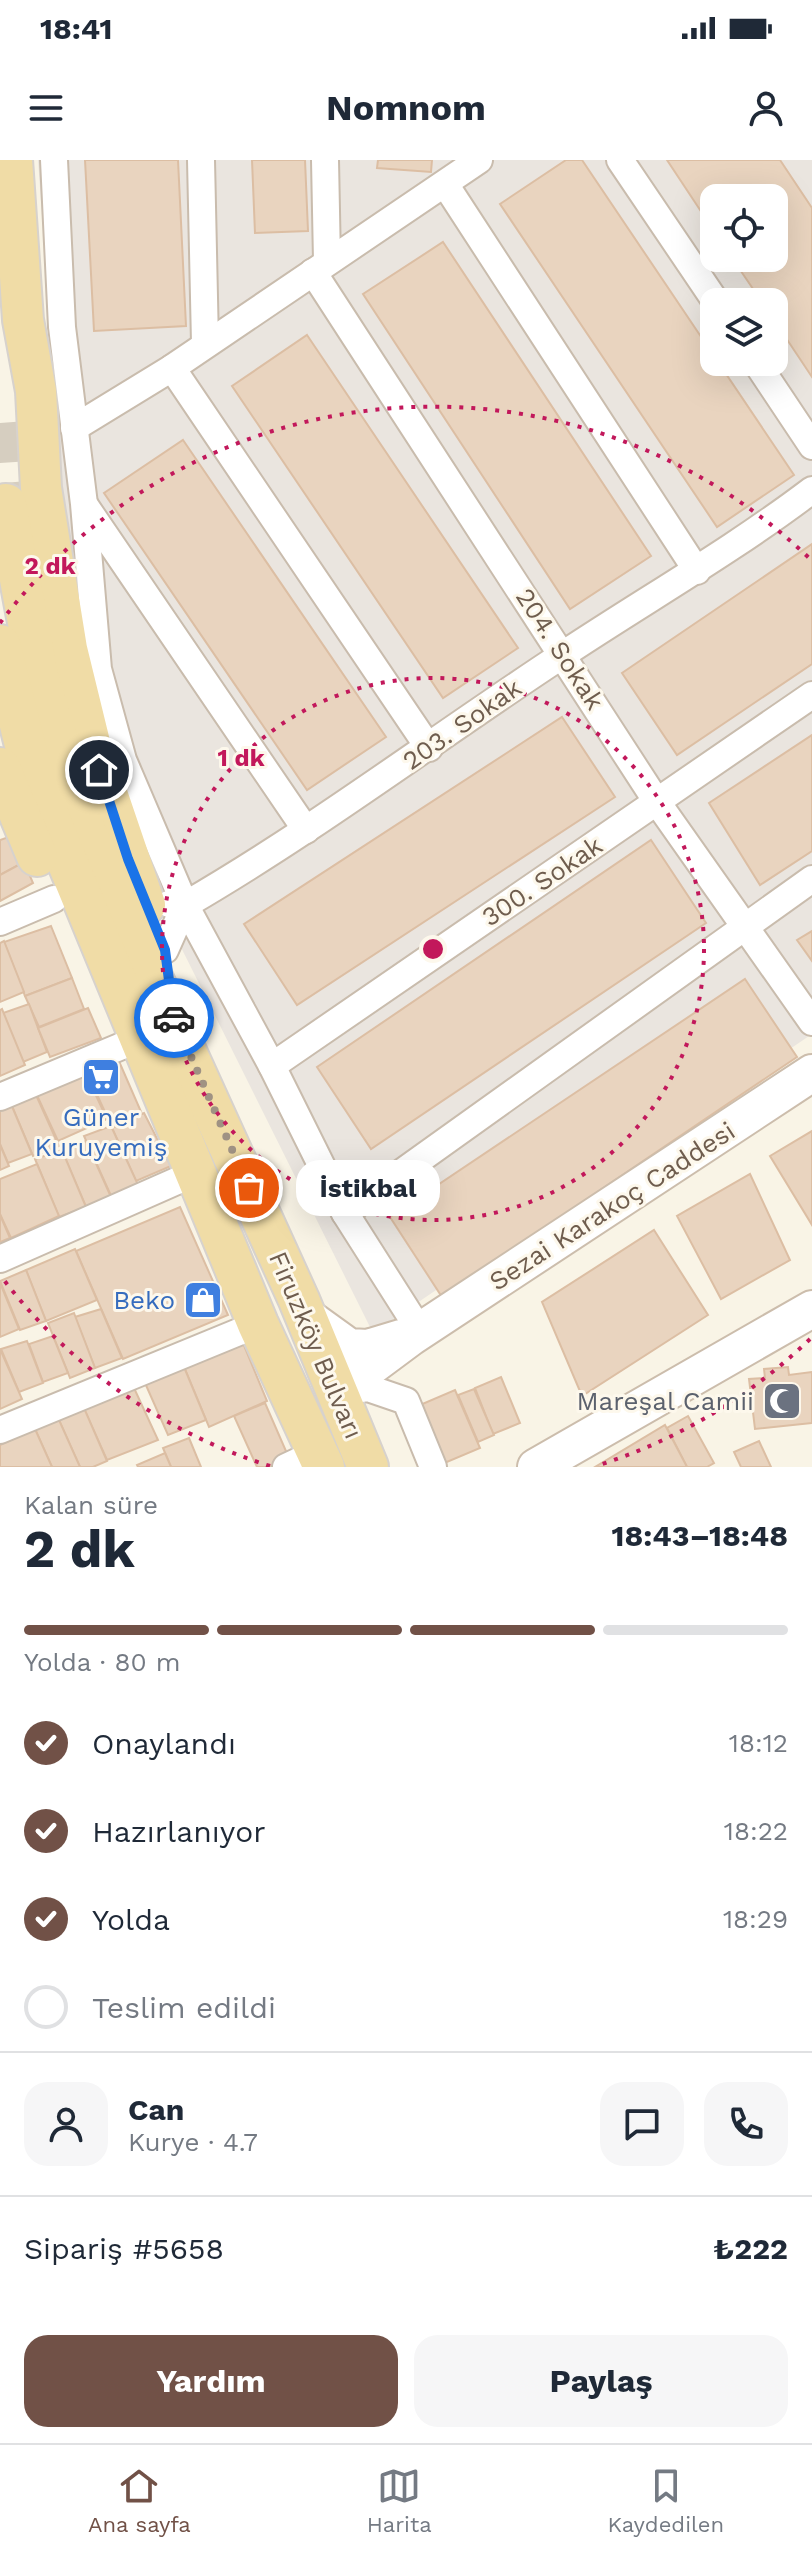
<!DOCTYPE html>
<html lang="tr">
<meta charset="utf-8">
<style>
:root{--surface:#fff;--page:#f6f6f7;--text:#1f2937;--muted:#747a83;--line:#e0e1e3;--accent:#715147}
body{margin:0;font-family:"Work Sans",sans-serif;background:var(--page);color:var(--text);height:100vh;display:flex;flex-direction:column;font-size:30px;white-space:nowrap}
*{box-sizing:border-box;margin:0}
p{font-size:26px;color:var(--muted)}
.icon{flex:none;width:44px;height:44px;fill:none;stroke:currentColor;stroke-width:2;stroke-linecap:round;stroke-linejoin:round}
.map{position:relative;height:1307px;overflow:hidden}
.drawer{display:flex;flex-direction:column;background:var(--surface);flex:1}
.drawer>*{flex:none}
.fabs{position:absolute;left:700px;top:24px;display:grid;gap:16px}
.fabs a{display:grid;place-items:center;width:88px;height:88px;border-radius:16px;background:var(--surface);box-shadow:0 8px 32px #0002;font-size:40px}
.pin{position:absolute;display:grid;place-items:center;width:68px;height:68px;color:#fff;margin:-34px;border:4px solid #fff;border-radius:50%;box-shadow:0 2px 8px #0007}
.courier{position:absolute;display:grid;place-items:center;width:80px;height:80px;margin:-40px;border:6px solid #1a73e8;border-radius:50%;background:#fff;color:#222;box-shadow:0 2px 10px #0007}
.bubble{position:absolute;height:56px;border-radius:24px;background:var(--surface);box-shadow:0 8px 32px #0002;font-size:26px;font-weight:700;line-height:56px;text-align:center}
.summary em{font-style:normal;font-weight:700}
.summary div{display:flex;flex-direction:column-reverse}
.summary{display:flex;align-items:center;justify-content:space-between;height:136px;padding:0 24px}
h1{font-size:52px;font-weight:700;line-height:60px}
.bar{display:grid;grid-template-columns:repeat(4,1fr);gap:12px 8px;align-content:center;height:96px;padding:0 24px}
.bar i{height:10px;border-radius:6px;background:var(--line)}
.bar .on{background:var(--accent)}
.bar p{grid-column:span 4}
.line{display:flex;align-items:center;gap:20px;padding:0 24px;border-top:2px solid var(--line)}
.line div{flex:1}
.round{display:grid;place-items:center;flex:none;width:84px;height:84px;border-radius:24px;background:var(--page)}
ol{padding:0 24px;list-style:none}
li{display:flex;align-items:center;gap:24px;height:88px}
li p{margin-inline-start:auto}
li .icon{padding:8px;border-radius:50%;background:var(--accent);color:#fff;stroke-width:4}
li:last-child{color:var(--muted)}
li i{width:44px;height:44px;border:4px solid var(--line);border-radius:50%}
.action{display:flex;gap:16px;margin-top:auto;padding:16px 24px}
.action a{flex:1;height:92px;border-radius:24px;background:var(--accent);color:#fff;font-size:32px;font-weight:700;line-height:92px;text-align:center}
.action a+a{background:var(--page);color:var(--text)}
.status{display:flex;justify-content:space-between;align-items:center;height:56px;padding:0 40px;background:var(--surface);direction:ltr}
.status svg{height:22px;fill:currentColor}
header{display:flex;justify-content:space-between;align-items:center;height:104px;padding:0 24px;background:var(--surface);font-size:36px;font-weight:700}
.menu{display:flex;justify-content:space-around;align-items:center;height:112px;border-top:2px solid var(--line);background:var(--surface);font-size:22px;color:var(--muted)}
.menu a{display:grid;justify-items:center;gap:4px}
.menu .on{color:var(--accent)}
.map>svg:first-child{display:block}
.industrial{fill:#eae5df;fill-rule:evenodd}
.building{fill:#e9d4bf;stroke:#dcbea3;stroke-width:2}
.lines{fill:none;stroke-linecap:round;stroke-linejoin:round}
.primary-tunnel{stroke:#d6cec0;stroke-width:40;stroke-dasharray:40 20;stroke-linecap:butt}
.street-casing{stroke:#c9bcad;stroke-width:30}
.secondary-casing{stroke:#ccbdac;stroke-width:40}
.primary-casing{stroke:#d7d2cd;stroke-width:44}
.street{stroke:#fff;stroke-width:26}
.secondary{stroke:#fff;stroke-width:36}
.primary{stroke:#f0dca6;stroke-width:40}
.done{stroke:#9f9283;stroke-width:8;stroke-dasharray:0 14.4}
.route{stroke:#1a73e8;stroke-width:10}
.ring{fill:none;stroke:#c2185b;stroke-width:4;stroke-dasharray:4 8}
.labels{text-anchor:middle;stroke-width:6;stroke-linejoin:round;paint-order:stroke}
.street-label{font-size:26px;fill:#6f5d4e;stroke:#fdf8ec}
.shop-label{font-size:26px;fill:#366cbe;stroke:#fdf8ec}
.worship-label{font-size:26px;fill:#5b616d;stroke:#fdf8ec;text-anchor:end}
.centre{fill:#c2185b;stroke:#fdf8ec;stroke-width:4}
.ring-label{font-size:24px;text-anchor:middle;font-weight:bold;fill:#c2185b;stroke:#fdf8ec;stroke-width:6;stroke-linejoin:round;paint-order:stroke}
</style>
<div class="status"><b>18:41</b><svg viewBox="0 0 49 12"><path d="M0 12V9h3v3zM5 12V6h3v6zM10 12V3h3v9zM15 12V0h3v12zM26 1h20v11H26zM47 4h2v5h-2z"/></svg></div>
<header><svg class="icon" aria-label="menu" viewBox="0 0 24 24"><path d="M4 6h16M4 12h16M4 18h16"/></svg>Nomnom<svg class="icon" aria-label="person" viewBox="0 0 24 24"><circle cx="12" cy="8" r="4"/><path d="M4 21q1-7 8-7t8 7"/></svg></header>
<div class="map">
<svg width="812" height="1307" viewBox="0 0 812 1307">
<rect width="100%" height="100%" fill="#f9f4e6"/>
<path class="industrial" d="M 38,0 L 812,0 L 812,874 L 373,1173 L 149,723 L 97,585 L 54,335 L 55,238 ZM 714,38 L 774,38 L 774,98 L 714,98 ZM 714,142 L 774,142 L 774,202 L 714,202 Z"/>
<g class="building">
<polygon points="85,0 178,0 186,166 94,171"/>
<polygon points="252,0 305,0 308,71 255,73"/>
<polygon points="378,0 432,0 431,12 377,8"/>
<polygon points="566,0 582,0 714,196 714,202 718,202 794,315 717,367 500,44"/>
<polygon points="667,0 780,0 812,48 812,217 774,160 774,142 762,142 732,98 774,98 774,38 714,38 714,71"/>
<polygon points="443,82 651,396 570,449 363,134"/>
<polygon points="307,175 518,488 443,538 232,226"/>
<polygon points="183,280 386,577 307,630 104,333"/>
<polygon points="812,384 812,504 677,595 622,513"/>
<polygon points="562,557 615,637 297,845 244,764"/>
<polygon points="812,575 812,691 760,725 709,643"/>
<polygon points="9,677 23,703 0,715 0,680"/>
<polygon points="651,680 706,763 371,989 317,907"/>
<polygon points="24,702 33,723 0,741 0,715"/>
<polygon points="51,766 72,818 25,836 4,782"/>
<polygon points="812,771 812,801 797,780"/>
<polygon points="4,781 24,832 0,842 0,783"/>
<polygon points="72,818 84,849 39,867 25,836"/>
<polygon points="745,819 797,897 442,1137 390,1057"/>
<polygon points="29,844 47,892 23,902 3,853"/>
<polygon points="88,848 101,878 50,897 38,868"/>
<polygon points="2,849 25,905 0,916 0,850"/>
<polygon points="118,899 142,954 112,967 86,911"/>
<polygon points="85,912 107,959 58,981 35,931"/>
<polygon points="36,935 59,986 33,996 11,944"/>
<polygon points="11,944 32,994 8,1003 0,984 0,948"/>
<polygon points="144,953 171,1006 136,1021 112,968"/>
<polygon points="111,966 139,1027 112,1038 84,976"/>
<polygon points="812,971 812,1065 770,996"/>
<polygon points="86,981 111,1037 86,1047 62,991"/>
<polygon points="0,985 9,1006 0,1010"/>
<polygon points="62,990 86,1047 59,1057 35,999"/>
<polygon points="37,1004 59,1056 11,1078 0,1054 0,1019"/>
<polygon points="750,1014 790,1100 721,1139 677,1056"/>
<polygon points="180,1047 228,1155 123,1199 76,1091"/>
<polygon points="0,1055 10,1078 0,1082"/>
<polygon points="654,1070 708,1155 582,1236 542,1142"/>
<polygon points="75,1089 97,1140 46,1161 26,1110"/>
<polygon points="26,1110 46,1161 20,1170 0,1121"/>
<polygon points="0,1123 19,1169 0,1177"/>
<polygon points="101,1149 122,1198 95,1208 75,1157"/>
<polygon points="74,1153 95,1208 70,1218 48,1163"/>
<polygon points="53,1176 68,1213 43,1222 29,1184"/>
<polygon points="27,1181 43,1223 19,1232 1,1189"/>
<polygon points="243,1183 267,1241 209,1267 184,1207"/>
<polygon points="0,1189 22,1239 0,1249"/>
<polygon points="184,1207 206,1260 168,1275 145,1223"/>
<polygon points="788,1207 789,1215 812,1212 812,1263 755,1269 749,1219 765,1218 764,1209"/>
<polygon points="501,1217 520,1263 493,1274 475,1228"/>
<polygon points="134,1228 158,1280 107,1300 84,1249"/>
<polygon points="474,1229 494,1275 478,1282 458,1235"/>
<polygon points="455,1230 480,1288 435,1307 399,1254"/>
<polygon points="265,1243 289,1298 268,1307 257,1307 234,1256"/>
<polygon points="84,1248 107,1301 93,1307 80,1307 58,1258"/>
<polygon points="688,1256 714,1303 707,1307 687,1307 667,1268"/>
<polygon points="59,1260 80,1307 52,1307 35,1269"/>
<polygon points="665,1265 687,1307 595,1307"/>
<polygon points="35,1269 52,1307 0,1307 0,1285"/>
<polygon points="189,1278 201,1307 171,1307 163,1288"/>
<polygon points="759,1281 771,1307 741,1307 734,1292"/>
<polygon points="165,1293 171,1307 138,1307 137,1305"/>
</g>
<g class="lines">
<polyline class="primary-tunnel" points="0,263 6,344"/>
<defs>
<g id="street">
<polyline points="54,0 62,167 84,344 98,509 123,600 185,745 272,906 345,1053 420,1171"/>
<polyline points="201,0 205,183"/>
<polyline points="325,0 327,101"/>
<polyline points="620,0 716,142"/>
<polyline points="445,24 697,411"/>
<polyline points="313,112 657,642 812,862"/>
<polyline points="756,202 812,286"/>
<polyline points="172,208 429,588"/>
<polyline points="74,268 172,208 479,0"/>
<polyline points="86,347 306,670"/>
<path d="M 169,744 L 185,745 C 316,669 437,577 564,494 C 647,439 733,390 812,330"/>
<polyline points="0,762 54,739"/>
<polyline points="165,790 185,745"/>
<polyline points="272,906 812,535"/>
<polyline points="0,937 141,878"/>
<polyline points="345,1053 812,719"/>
<polyline points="0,1099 197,1012"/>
<polyline points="337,1232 368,1228 406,1241 433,1307"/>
<polyline points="0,1270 258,1164"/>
<polyline points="286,1307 318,1292"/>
</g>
<g id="secondary">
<polyline points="306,1156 349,1187 368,1188 401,1178"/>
<polyline points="337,1232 411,1177 812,913"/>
<polyline points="536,1307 812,1149"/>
</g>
<g id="primary">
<polyline points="12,0 23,160 36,231 41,328 67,489 90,583 145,745"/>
<polyline points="6,344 38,516 86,672 299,1140 368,1307"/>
<polyline points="0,485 29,601 55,672 258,1164 324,1307"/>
<polyline points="0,608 37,696"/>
</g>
</defs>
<use href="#street" class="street-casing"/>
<use href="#secondary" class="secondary-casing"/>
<use href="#primary" class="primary-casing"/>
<use href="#street" class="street"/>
<use href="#secondary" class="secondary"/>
<use href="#primary" class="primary"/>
</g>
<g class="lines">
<polyline class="done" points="174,858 249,1028"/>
<polyline class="route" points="99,610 128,699 165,790 174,858"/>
</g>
<g class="ring">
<circle cx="433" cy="789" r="271"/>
<path d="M810 1179A542 542 0 0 1 596 1306M270 1306A542 542 0 0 1 0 1115M0 463A542 542 0 0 1 810 399"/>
</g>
<defs>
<symbol id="supermarket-square" viewBox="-11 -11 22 22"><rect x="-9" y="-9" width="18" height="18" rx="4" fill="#3f7fe0" stroke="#fdf8ec"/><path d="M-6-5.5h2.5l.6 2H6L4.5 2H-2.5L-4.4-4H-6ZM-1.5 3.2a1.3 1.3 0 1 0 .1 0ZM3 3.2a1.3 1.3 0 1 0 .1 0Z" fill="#fff"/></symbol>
<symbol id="shop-square" viewBox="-11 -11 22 22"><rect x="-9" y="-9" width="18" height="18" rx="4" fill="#3f7fe0" stroke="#fdf8ec"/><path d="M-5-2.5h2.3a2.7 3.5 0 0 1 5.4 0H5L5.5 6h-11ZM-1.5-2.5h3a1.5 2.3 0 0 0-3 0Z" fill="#fff"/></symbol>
<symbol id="mosque-square" viewBox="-11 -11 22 22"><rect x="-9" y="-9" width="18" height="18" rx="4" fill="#6b7280" stroke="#fdf8ec"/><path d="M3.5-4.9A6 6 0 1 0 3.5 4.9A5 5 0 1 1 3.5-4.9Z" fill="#fff"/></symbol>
</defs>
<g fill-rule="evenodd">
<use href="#supermarket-square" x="79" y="895" width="44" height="44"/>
<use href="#shop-square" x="181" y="1118" width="44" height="44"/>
<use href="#mosque-square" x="760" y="1219" width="44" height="44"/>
</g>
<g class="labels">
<g class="street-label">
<text transform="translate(560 489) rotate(57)" y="9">204. Sokak</text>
<text transform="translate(462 564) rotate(-35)" y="9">203. Sokak</text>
<text transform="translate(542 721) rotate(-34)" y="9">300. Sokak</text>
<text transform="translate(612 1046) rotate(-33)" y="9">Sezai Karakoç Caddesi</text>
<text transform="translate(316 1185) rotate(67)" y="9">Firuzköy Bulvarı</text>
</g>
<g class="shop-label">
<text x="101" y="966">Güner<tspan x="101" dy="30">Kuruyemiş</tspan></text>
<text x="175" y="1149" text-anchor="end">Beko</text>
</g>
<g class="worship-label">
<text x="754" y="1250">Mareşal Camii</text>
</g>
</g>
<circle cx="433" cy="789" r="12" class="centre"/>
<g class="ring-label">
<text x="50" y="414">2 dk</text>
<text x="241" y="606">1 dk</text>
</g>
</svg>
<div class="fabs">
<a><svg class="icon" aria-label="locate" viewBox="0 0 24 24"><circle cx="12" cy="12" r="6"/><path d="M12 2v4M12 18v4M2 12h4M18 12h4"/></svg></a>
<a><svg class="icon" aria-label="layers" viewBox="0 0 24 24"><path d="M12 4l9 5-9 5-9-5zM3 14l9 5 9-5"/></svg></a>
</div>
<div class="pin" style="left:249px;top:1028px;background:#ea580c"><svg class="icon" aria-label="bag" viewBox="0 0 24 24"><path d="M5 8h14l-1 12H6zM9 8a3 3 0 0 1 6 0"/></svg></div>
<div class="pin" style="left:99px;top:610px;background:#1f2937"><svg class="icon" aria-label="home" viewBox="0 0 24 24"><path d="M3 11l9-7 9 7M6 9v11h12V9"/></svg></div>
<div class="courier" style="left:174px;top:858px"><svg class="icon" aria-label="car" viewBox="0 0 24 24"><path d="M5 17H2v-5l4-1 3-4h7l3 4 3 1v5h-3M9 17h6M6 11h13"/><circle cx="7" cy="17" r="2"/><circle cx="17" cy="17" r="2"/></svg></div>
<div class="bubble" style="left:296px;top:1000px;width:144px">İstikbal</div>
</div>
<section class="drawer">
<div class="summary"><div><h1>2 dk</h1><p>Kalan süre</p></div><em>18:43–18:48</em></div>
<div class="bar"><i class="on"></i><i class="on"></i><i class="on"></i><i></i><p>Yolda · 80 m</p></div>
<ol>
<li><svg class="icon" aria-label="check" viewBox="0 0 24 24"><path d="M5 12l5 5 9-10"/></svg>Onaylandı<p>18:12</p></li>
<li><svg class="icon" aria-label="check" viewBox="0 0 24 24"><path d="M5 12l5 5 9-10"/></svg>Hazırlanıyor<p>18:22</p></li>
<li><svg class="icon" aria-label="check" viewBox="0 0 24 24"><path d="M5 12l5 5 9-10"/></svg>Yolda<p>18:29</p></li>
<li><i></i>Teslim edildi</li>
</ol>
<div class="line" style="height:144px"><a class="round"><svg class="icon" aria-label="person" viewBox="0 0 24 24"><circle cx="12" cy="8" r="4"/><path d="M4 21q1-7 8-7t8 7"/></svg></a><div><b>Can</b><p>Kurye · 4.7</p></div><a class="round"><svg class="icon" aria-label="chat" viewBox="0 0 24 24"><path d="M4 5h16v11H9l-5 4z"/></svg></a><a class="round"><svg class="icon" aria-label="phone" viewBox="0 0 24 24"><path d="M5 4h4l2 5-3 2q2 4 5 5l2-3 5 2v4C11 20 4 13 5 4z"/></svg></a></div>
<div class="line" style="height:104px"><div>Sipariş #5658</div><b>₺222</b></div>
<div class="action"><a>Yardım</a><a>Paylaş</a></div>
</section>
<nav class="menu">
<a class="on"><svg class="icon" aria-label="home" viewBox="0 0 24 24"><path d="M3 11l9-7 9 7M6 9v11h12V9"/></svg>Ana sayfa</a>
<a><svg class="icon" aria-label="map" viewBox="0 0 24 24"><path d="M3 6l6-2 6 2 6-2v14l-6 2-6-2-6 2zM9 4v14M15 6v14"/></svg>Harita</a>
<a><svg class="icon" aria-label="saved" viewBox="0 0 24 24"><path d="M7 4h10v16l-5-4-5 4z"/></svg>Kaydedilen</a>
</nav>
